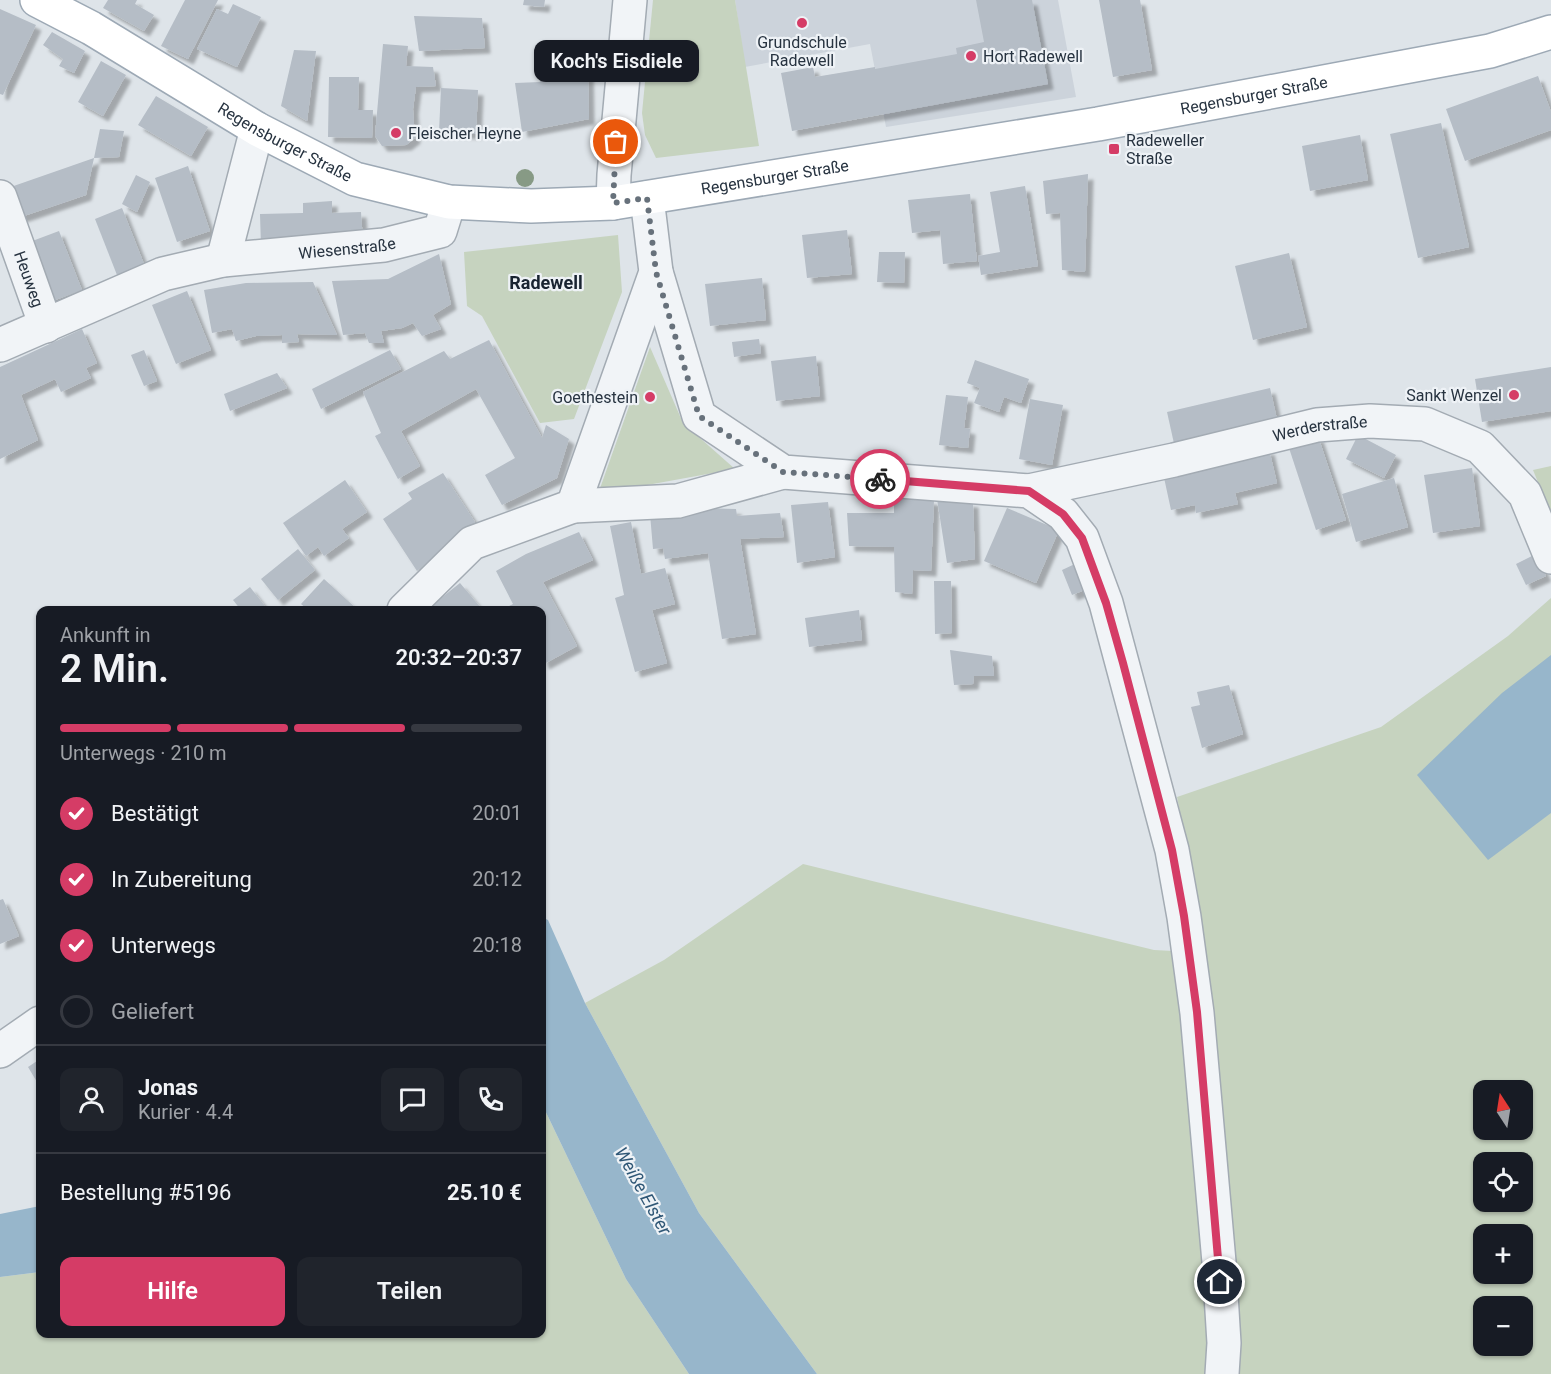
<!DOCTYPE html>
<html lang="de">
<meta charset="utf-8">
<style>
:root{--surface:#171b24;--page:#20242c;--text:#f1f3f6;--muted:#9ea1a6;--line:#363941;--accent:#d53c66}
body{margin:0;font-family:Roboto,sans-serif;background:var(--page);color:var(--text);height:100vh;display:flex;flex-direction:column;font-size:22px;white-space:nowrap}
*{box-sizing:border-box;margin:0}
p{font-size:20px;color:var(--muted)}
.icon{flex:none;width:33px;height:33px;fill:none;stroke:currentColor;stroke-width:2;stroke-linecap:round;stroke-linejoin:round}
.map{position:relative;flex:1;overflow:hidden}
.details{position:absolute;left:36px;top:606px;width:510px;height:732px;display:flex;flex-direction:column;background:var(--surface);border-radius:12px;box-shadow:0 2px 4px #0004}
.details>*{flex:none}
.needle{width:39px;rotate:348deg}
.fabs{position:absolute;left:1473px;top:1080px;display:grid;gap:12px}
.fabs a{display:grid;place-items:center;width:60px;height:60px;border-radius:12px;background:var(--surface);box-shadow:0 2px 4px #0004;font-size:30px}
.pin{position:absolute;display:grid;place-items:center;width:51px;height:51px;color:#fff;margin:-26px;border:3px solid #fff;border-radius:50%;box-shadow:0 2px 6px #0007}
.courier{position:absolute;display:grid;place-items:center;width:60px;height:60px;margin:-30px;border:4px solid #d53c66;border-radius:50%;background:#fff;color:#222;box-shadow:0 2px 8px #0007}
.bubble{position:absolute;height:42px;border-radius:12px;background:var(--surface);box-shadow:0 2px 4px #0004;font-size:20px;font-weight:600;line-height:42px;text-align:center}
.overview em{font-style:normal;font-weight:600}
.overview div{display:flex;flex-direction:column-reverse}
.overview{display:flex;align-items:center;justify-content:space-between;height:102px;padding:0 24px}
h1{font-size:39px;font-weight:600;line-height:45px}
.bar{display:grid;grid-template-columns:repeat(4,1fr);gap:9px 6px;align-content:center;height:72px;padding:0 24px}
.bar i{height:8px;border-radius:4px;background:var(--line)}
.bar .current{background:var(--accent)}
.bar p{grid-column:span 4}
.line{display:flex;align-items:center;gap:15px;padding:0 24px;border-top:2px solid var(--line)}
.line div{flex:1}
.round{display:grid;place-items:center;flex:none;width:63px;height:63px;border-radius:12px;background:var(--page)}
ol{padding:0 24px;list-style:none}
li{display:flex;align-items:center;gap:18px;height:66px}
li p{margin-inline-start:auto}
li .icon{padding:6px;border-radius:50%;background:var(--accent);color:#fff;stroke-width:4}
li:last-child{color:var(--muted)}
li i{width:33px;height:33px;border:3px solid var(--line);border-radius:50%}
.button{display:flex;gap:12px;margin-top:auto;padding:12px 24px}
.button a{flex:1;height:69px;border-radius:12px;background:var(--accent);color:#fff;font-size:24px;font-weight:600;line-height:69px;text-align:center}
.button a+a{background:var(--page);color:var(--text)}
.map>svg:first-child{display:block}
.built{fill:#ccd3db}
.green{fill:#c6d3bf;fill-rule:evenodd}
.water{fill:#97b6cb}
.building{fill:#b5bdc6;filter:url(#shadow)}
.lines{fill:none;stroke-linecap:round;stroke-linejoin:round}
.minor-casing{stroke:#a3abb3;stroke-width:36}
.major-casing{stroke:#9da9b5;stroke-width:36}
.minor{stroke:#f1f4f7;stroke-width:33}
.major{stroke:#fff;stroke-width:33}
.tree{fill:#879a85}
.done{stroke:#67717b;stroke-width:6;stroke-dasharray:0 10.8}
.route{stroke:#d53c66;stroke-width:8}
.poi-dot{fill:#d53c66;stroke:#eef2f6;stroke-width:2}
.labels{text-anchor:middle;stroke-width:4.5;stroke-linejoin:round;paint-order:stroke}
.poi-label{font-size:16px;fill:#273340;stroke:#eef2f6;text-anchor:start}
.street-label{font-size:16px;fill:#273340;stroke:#eef2f6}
.neighbourhood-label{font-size:18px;font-weight:bold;fill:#192431;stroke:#eef2f6}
.water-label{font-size:18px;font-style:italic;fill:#2f5776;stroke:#eef2f6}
</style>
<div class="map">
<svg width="1551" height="1374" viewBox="0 0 1551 1374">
<defs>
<filter id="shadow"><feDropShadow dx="5.5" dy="5.5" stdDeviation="1.5" flood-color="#0004"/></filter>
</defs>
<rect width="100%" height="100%" fill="#dee4e9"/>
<polygon class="built" points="735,0 1058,0 1076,97 886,127 870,44 745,67"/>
<g class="green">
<polygon points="653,0 735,0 759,146 656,158 645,135 642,113"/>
<polygon points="618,235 622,292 574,419 540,423 482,316 467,306 464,252"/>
<polygon points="650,347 683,423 735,469 598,494"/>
<polygon points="1551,466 1551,514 1533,470"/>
<path d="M 1551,598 L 1551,1374 L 817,1374 L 699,1213 L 585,1003 L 664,960 L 803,864 L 1154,950 L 1173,951 L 1203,930 L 1177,797 L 1381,727 L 1508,636 ZM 1484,1090 L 1522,1090 L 1522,1130 L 1484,1130 ZM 1484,1162 L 1522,1162 L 1522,1202 L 1484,1202 ZM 1484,1234 L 1522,1234 L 1522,1274 L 1484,1274 ZM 1484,1306 L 1522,1306 L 1522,1346 L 1484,1346 Z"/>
<polygon points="542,1104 626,1279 689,1374 0,1374 0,1277 40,1272 40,1334 542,1334"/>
</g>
<g class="water">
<polygon points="1551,655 1551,813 1488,860 1417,775 1502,693"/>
<polygon points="542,917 548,920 585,1003 699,1213 817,1374 689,1374 626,1279 542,1104"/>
<polygon points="40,1206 40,1272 0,1277 0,1214"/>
</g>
<g class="building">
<polygon points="108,0 137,0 135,4 154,15 144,31 103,8"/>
<polygon points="185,0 218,0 188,59 161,46"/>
<polygon points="524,0 545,0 544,7 523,5"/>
<polygon points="976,0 1032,0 1048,84 792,131 781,73 813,67 815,77 875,67 875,69 957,54 956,48 984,42"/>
<polygon points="1099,0 1140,0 1152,70 1113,77"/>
<polygon points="233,4 261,17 237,67 197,49 217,9 228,14"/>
<polygon points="0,9 36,25 3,95 0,94"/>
<polygon points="414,16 482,18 485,48 419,51"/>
<polygon points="52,32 85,51 74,73 59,66 63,59 43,45"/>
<polygon points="383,44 408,46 406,66 433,67 436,86 416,87 413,109 415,138 406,145 382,146 375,136"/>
<polygon points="294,50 316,51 307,121 281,106"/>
<polygon points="588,58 589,119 522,132 515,83 540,82 536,60"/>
<polygon points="101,61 126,75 103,116 78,102"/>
<polygon points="1538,76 1551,112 1551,130 1465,161 1446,109"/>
<polygon points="329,77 359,77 358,110 373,110 372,138 328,137"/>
<polygon points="441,88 478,90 476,134 439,132"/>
<polygon points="156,96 208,127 191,156 138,125"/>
<polygon points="1441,123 1469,247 1418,258 1390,134"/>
<polygon points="100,129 124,131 119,157 94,158"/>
<polygon points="1360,135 1368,180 1310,191 1302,146"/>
<polygon points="94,158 86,195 15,219 5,189"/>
<polygon points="188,166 210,231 177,242 155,178"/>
<polygon points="1088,174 1085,272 1062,270 1060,213 1046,214 1043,181"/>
<polygon points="136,175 150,182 137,212 122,204"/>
<polygon points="1025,186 1038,266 981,275 978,256 1000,252 990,192"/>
<polygon points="970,194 977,261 943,264 940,230 912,233 908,200"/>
<polygon points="332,201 332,213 361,212 363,241 261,246 260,214 303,213 303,203"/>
<polygon points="122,208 144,264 117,275 95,219"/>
<polygon points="847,230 852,274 807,278 802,235"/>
<polygon points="59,231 82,290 50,302 27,243"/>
<polygon points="879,252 905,252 904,283 877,282"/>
<polygon points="1289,253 1307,327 1253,340 1235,266"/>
<polygon points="439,254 451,304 433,315 441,329 422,336 413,323 402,328 381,331 384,343 369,343 365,333 343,335 332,281 388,279"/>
<polygon points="762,278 766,320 710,326 705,284"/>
<polygon points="313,282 337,335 297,334 299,342 282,343 282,335 256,336 236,341 232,329 212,333 204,290 246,283"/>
<polygon points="187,291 211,350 176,364 152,305"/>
<polygon points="82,329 97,363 86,368 91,378 61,392 55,379 21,395 38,440 0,459 0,367"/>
<polygon points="759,339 761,353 734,357 732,342"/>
<polygon points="489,340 542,438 546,425 569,439 557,478 502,505 485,475 515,458 476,389 401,431 420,466 398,479 375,436 381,433 363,392 444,351 450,359"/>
<polygon points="144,350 157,381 144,386 131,355"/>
<polygon points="390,350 401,369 321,409 312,389"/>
<polygon points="816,356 820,396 776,401 771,361"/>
<polygon points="975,360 1029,379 1021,403 1004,397 999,412 974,403 980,388 967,383"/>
<polygon points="1551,367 1551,411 1482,422 1475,379"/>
<polygon points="277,373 287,388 230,411 224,394"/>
<polygon points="1270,388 1278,424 1175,448 1167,412"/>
<polygon points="946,395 968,397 964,428 970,429 968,448 939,445"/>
<polygon points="1030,399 1063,405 1052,465 1019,459"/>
<polygon points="1358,435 1396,455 1384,478 1346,459"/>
<polygon points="1318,436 1346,520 1316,530 1288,445"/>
<polygon points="1269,449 1277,483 1235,493 1238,504 1196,513 1195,505 1171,510 1163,473"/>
<polygon points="1472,468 1480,526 1433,533 1424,475"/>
<polygon points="443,473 475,522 443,546 439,541 444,548 417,571 383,519 412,499 408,493"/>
<polygon points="1394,478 1408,527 1356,542 1342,494"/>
<polygon points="345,480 367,512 342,529 349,538 324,556 318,547 306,556 283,523"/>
<polygon points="894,495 934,500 931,571 913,570 912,594 895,592 894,547 849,546 847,513 894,513"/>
<polygon points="937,499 973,502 975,559 947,563"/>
<polygon points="828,502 835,557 797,563 791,505"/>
<polygon points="700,508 736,509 737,516 780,513 784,537 740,539 756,634 722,639 708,553 665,559 663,548 653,549 650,514"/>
<polygon points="1007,508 1059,530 1036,583 984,561"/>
<polygon points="631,522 641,574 665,568 675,604 652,610 667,663 635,672 615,598 624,595 610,526"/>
<polygon points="579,532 593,560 543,582 577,646 544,664 542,659 542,610 501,610 513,604 496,571 526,554"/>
<polygon points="298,549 315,570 278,600 261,579"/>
<polygon points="1536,554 1546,576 1526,585 1516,564"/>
<polygon points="1077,563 1087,589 1072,595 1062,570"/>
<polygon points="324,579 358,610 308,610 301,604"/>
<polygon points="934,581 951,581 952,633 935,634"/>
<polygon points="460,583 481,608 478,610 426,610"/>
<polygon points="250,587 268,610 241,610 233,600"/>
<polygon points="859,610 862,640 809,647 805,618"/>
<polygon points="950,650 992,656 994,676 974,676 973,684 954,685"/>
<polygon points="1229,685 1243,734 1202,748 1191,707 1200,705 1197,692"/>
<polygon points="3,899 19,936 0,944 0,900"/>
<polygon points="40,1059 40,1087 28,1067"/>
</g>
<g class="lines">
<defs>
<g id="minor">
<path id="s1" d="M 0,197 L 46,326"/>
<polyline points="613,203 614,175 630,0"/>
<polyline points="223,260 257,129"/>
<polyline points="656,272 699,416 783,472 1029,491 1063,514 1082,538 1106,603 1172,850 1184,917 1197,1013 1219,1262 1224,1343 1222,1374"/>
<path id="s2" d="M 0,345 L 163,274 L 223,260 L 384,245 L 440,231 L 449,202"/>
<path id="s3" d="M 1029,491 L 1174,460 L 1317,425 L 1370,421 L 1425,424 L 1480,447 L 1525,494 L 1551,557"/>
<polyline points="573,506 678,501 783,472"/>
<polyline points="404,610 472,543 573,506 656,272 647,198"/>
<polyline points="0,1051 40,1023"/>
</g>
<g id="major">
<path id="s4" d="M 37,0 L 91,28 L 257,129 L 355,179 L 449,202 L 531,206 L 613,203 L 1098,124 L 1490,51 L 1551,32"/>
</g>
</defs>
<use href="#minor" class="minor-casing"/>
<use href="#major" class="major-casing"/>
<use href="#minor" class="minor"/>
<use href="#major" class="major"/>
</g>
<circle class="tree" cx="525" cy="178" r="9"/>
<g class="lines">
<polyline class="done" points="616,142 613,203 647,198 656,272 699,416 783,472 880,479"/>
<polyline class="route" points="880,479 1029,491 1063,514 1082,538 1106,603 1123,663 1172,850 1184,916 1197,1012 1220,1282"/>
</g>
<g class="poi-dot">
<circle cx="802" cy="23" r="6"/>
<circle cx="971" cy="56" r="6"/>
<circle cx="396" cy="133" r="6"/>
<rect x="1108" y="143" width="12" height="12" rx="3"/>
<circle cx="1514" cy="395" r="6"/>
<circle cx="650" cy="397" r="6"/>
</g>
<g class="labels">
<g class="poi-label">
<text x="802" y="48" text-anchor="middle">Grundschule<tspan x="802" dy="18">Radewell</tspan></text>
<text x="983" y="62">Hort Radewell</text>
<text x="408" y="139">Fleischer Heyne</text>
<text x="1126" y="146">Radeweller<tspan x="1126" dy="18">Straße</tspan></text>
<text x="1502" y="401" text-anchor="end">Sankt Wenzel</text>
<text x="638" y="403" text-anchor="end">Goethestein</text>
</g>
<g class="street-label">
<text dy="6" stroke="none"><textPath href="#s4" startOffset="1276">Regensburger Straße</textPath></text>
<text dy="6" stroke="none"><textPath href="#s4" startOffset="286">Regensburger Straße</textPath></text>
<text dy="6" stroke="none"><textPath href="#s4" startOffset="790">Regensburger Straße</textPath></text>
<text dy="6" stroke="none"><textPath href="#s2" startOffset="364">Wiesenstraße</textPath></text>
<text dy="6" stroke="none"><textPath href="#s1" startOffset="87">Heuweg</textPath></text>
<text dy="6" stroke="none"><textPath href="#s3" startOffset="298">Werderstraße</textPath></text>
</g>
<g class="neighbourhood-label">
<text x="546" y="289">Radewell</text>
</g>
<g class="water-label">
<text transform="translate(643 1191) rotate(61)" y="6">Weiße Elster</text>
</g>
</g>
</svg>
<div class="fabs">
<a><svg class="needle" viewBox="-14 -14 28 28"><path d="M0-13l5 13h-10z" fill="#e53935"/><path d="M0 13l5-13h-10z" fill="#9ea1a6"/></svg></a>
<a><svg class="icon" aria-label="locate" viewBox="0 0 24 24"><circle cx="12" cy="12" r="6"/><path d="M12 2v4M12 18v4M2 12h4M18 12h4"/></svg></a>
<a>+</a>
<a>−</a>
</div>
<div class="pin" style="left:616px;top:142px;background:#ea580c"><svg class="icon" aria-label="bag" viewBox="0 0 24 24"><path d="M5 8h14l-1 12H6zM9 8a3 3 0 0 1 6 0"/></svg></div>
<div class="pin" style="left:1220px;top:1282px;background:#1f2937"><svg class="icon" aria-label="home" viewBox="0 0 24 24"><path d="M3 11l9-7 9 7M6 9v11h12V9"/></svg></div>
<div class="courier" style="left:880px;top:479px"><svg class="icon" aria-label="bike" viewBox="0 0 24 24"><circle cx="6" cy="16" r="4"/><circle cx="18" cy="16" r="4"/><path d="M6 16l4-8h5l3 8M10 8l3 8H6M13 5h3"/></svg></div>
<div class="bubble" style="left:534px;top:40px;width:165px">Koch's Eisdiele</div>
<section class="details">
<div class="overview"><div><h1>2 Min.</h1><p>Ankunft in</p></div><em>20:32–20:37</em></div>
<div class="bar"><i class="current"></i><i class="current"></i><i class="current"></i><i></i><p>Unterwegs · 210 m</p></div>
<ol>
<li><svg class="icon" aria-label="check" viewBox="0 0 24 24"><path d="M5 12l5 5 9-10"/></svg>Bestätigt<p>20:01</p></li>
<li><svg class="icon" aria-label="check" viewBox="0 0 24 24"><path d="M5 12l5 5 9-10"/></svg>In Zubereitung<p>20:12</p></li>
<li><svg class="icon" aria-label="check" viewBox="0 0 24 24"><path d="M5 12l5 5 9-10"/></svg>Unterwegs<p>20:18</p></li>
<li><i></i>Geliefert</li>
</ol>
<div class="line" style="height:108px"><a class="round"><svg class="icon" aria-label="person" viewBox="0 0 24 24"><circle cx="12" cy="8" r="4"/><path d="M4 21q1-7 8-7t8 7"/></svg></a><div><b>Jonas</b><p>Kurier · 4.4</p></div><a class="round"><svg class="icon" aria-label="chat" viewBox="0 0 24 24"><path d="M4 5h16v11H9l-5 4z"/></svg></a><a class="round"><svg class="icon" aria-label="phone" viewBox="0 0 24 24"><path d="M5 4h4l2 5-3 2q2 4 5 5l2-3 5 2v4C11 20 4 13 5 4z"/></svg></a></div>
<div class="line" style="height:78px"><div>Bestellung #5196</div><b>25.10 €</b></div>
<div class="button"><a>Hilfe</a><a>Teilen</a></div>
</section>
</div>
